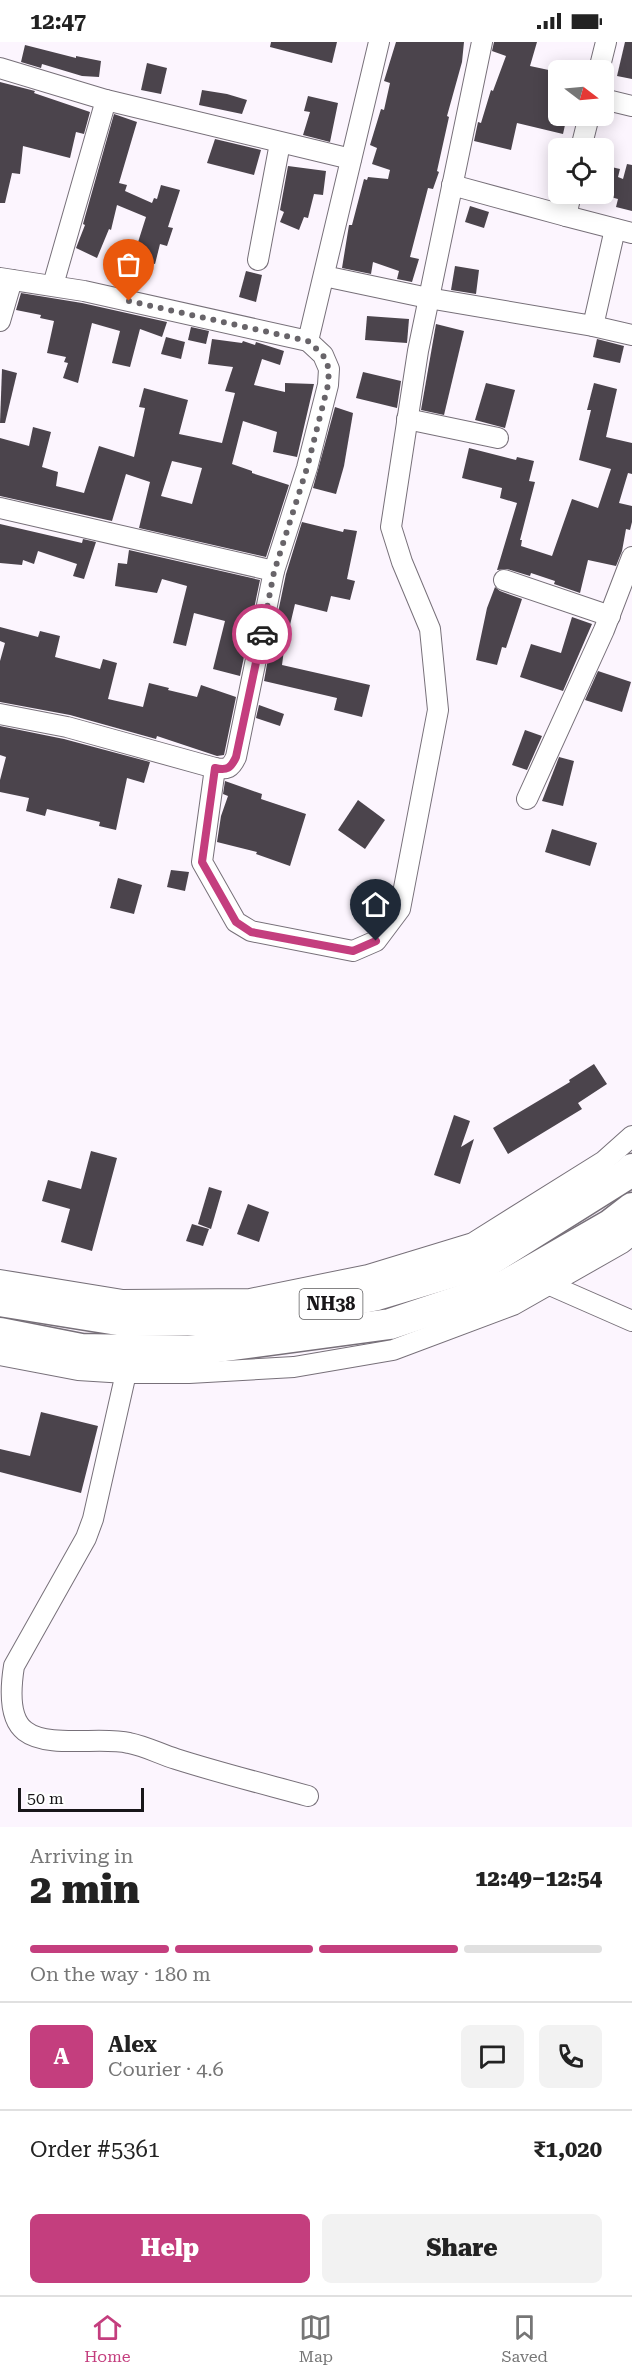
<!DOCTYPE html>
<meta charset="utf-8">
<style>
:root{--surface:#fff;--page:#f2f2f2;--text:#222;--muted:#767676;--line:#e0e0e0;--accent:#c43e7e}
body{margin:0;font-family:"Roboto Serif",serif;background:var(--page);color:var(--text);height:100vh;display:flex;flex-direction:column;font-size:22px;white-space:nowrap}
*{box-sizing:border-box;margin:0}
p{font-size:20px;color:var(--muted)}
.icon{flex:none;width:33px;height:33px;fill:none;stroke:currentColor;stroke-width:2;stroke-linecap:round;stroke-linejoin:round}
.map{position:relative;height:1785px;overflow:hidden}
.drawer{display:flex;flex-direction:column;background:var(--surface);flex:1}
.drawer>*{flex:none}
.needle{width:39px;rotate:106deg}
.tools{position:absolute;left:548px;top:18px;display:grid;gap:12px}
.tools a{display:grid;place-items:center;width:66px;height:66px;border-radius:9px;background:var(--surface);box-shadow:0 3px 15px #0003;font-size:30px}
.scale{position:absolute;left:18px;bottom:15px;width:126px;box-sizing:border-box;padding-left:6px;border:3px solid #181619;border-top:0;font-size:16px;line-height:21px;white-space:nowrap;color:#181619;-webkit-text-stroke:4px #fff;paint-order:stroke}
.pin{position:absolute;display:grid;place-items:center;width:51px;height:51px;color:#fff;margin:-62px -26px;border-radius:50% 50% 50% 0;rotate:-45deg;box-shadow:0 0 6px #0007}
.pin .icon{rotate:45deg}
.courier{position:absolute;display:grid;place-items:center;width:60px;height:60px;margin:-30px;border:4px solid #c43e7e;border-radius:50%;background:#fff;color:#222;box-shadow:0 2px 8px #0007}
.headline em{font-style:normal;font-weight:800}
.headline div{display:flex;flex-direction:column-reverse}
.headline{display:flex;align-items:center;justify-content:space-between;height:102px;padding:0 30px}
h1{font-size:39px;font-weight:800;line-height:45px}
.bar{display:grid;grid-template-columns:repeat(4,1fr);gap:9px 6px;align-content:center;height:72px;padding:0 30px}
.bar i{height:8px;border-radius:4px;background:var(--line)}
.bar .current{background:var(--accent)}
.bar p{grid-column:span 4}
.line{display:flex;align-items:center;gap:15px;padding:0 30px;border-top:2px solid var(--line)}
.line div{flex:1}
.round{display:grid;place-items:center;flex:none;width:63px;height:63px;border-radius:9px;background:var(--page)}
.button{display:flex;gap:12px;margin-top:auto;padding:12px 30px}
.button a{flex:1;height:69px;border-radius:9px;background:var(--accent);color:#fff;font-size:24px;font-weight:800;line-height:69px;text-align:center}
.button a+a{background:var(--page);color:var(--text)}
.status{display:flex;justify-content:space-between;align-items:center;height:42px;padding:0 30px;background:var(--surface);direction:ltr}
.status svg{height:16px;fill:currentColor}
.tab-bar{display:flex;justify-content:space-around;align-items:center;height:84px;border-top:2px solid var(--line);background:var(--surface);font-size:16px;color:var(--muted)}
.tab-bar a{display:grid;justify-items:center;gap:3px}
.tab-bar .current{color:var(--accent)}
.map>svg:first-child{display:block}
.building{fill:#4b444c;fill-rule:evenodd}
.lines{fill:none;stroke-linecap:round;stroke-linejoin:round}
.minor-casing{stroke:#777079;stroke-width:22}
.highway-casing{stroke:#777079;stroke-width:33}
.minor{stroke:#fff;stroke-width:20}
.highway{stroke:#fff;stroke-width:30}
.done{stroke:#686469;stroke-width:6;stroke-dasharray:0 10.8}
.route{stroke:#c43e7e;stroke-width:8}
.labels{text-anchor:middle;stroke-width:6;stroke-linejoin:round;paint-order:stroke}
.shield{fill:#fff;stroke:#5d5c5e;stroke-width:1.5}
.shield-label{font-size:18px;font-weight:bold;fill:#181619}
</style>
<div class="status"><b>12:47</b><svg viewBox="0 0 49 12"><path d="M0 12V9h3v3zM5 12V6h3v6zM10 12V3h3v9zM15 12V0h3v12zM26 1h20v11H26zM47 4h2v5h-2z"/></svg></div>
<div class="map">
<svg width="632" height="1785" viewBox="0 0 632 1785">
<rect width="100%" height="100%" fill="#fcf5fe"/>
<g class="building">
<polygon points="271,0 337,0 332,21 270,5"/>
<polygon points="396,0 464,0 462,20 447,74 449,75 437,129 439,130 433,147 428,146 410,215 419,217 412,240 397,237 399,229 373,220 371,232 342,226 349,183 352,183 364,137 367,138 368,135 388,137 390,128 372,122 377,106 370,103 381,67 384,68 390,41 384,39"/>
<polygon points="494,0 537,0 530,24 558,30 558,74 567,74 563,92 517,81 511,108 474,99 478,80 481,81 491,48 493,49 506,14 492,9"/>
<polygon points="625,0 632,0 632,37 617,34"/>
<polygon points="25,3 76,16 76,14 101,19 99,35 82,34 42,22 41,26 21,20"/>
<polygon points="147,21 167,26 161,52 141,48"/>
<polygon points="0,40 35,49 34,51 90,70 84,92 76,90 70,116 23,104 20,132 12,131 5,161 0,161"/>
<polygon points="202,48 227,52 247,58 242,72 199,63"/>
<polygon points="308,54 338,61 330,100 303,93 310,70 304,69"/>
<polygon points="114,72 137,80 119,141 127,143 125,149 152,161 154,156 157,157 161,143 180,148 168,185 173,186 167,204 160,202 155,222 133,216 146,175 117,163 111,188 109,187 97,216 76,206 85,183 83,182"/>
<polygon points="215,97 261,108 254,133 207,121"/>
<polygon points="627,122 632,123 632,169 616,165 618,157 603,153 603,123 620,127 618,135 623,137"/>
<polygon points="288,124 326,129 323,153 314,152 308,176 304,175 299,188 280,180 284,170 280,168"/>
<polygon points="470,164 489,170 484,186 465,180"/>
<polygon points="455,224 479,228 476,252 451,248"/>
<polygon points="246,229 262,233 256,260 239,255"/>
<polygon points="21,251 82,261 167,280 162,295 140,287 130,325 112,321 120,289 92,281 78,341 63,336 68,321 64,320 66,315 47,311 54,279 40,276 41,273 16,268"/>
<polygon points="367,274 409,277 407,301 365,298"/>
<polygon points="436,282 464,289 444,373 421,368"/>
<polygon points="191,285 209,289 206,302 188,298"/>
<polygon points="166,295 185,300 181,317 161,312"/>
<path d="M 212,297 L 242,301 L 243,299 L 255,303 L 256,300 L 284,309 L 280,323 L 262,317 L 254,343 L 285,350 L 285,341 L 314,342 L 297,415 L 273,410 L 277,390 L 243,379 L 232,422 L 252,429 L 252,431 L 289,443 L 266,515 L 139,486 L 150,440 L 126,432 L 112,479 L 0,454 L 0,396 L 29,404 L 33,385 L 51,390 L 42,425 L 58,430 L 56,444 L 84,451 L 99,404 L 134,415 L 145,366 L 139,365 L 144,346 L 188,358 L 179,392 L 222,401 L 235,351 L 225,349 L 233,325 L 208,322 ZM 172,419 L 202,426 L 192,462 L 161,454 Z"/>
<polygon points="597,297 624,304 620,321 593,315"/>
<polygon points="2,327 17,331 5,381 0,381"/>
<polygon points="363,330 401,339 397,366 356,356"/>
<polygon points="486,341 515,348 505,386 475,378"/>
<polygon points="594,341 617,347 606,395 632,401 632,432 628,431 619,461 632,464 632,480 630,488 626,487 622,509 616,524 588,518 580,551 554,542 555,539 531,531 530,534 507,527 497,528 517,461 500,456 502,446 462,436 469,406 516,418 517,415 534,419 529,439 535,440 520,498 522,498 521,504 552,514 572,457 598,466 611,427 579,418 591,368 587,368"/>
<polygon points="335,365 353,371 344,424 336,452 313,446"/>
<polygon points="302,480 343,490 344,487 357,489 347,537 355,539 350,558 331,554 327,570 295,562 290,583 276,580 286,532"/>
<polygon points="0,482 82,501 83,497 96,500 84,537 73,534 77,522 38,509 34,522 23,518 22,523 0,521"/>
<polygon points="129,508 260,538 240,634 213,627 225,579 194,571 186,604 173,601 187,544 162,537 157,551 115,544 118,521 127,522"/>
<polygon points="495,545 500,549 522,557 506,606 502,605 497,623 476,618 487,566"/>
<polygon points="572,575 592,582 563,649 520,635 531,602 561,611"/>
<polygon points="0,585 38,595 40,589 60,594 55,615 100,627 103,617 117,621 108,657 143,665 149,641 169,646 168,648 197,655 201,643 236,655 224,713 217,714 157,694 156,697 70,673 0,660 0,619 5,601 0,599"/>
<polygon points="270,606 284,608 282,623 370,643 362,675 334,668 337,656 264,639"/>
<polygon points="598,629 631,640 622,670 585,658"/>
<polygon points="259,663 284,672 280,684 256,676"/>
<polygon points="0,684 64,697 150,720 144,741 127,736 116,788 99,784 100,780 47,767 45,774 26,769 29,756 0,750 0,738 6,715 0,713"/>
<polygon points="525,688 542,694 527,728 512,723"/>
<polygon points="559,715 574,719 563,764 542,759"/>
<polygon points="225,739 262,752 261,757 306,772 290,824 256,812 257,810 217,800 221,774 228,754 223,752"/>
<polygon points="358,758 385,778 365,807 338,788"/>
<polygon points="552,787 597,801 590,824 545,810"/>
<polygon points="171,828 189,830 185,849 167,845"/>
<polygon points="118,836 142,843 134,872 110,866"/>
<polygon points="594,1022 607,1042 578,1061 582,1067 508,1112 493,1086 570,1040 569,1038"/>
<polygon points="454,1073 470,1079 461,1105 474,1097 460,1142 434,1133"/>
<polygon points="91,1109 117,1116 92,1209 61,1200 70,1167 42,1159 48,1138 81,1147"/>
<polygon points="209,1145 222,1149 211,1187 198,1182"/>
<polygon points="248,1162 269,1170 259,1200 237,1192"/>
<polygon points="192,1182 209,1187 203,1204 186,1199"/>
<polygon points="41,1370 98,1384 81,1451 0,1430 0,1407 30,1414"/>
</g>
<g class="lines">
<defs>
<g id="minor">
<polyline points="0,26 106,58 351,117"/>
<polyline points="599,28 606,0"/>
<polyline points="603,57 632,64"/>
<polyline points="581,106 589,74"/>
<polyline points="452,143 566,174"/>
<polyline points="571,152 566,174 632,191"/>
<polyline points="258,218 280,101"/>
<polyline points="324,234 428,256 593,284 615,187"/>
<polyline points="0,236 84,249 308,299 379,0"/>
<polyline points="53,243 106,58"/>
<polyline points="0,279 12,238"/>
<polyline points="593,284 632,293"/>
<polyline points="407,377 498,396"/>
<polyline points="0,466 274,529"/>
<polyline points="504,538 610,574"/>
<path d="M 0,672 L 67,685 L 215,726 C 227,728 231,726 236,715 L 274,529 L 307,426 L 328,343 L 329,327 L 323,313 L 308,299"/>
<polyline points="215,726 202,820 236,880 251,889 353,909 376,899 400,867 438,668 430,587 402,520 391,485 418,309 482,0"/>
<polyline points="527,757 604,588 632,515"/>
<polyline points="0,1238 123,1258 250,1257 368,1233 473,1201 604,1119 632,1094"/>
<polyline points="550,1243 632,1279"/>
<polyline points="0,1313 78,1328 126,1331 189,1331 294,1325 393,1308 513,1263 622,1201 632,1193"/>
<path d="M 126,1331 L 93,1477 L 86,1496 L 14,1624 C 11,1643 8,1676 25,1689 C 48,1707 102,1694 129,1701 C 145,1704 160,1712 176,1717 C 220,1731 264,1742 308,1754"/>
</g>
<g id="highway">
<polyline points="0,1259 124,1279 255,1278 377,1253 487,1220 624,1134 632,1127"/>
<polyline points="0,1291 81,1307 188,1309 390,1282 504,1244 610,1183 632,1166"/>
</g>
</defs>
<use href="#minor" class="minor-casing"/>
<use href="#highway" class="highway-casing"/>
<use href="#minor" class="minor"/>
<use href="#highway" class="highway"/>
</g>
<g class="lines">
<polyline class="done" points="129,259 308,299 323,313 329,327 328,343 307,426 274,530 262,592"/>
<path class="route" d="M 262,592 L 236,715 C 231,726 227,729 215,726 L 202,820 L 236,880 L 251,890 L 353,909 L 376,899"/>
</g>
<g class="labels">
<rect class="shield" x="299.5" y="1247" width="63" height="30" rx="4.5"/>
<g class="shield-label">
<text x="331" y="1268">NH38</text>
</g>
</g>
</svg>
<div class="tools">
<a><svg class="needle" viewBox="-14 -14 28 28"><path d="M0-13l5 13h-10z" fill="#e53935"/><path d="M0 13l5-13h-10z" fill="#767676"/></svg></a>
<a><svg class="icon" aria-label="locate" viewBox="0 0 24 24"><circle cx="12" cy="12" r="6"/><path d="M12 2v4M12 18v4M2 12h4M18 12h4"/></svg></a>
</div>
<div class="scale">50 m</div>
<div class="pin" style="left:129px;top:259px;background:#ea580c"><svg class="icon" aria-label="bag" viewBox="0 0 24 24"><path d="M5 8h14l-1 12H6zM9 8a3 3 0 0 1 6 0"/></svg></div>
<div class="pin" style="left:376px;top:899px;background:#1f2937"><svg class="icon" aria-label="home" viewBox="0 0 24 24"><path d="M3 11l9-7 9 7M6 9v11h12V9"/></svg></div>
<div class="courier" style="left:262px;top:592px"><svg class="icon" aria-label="car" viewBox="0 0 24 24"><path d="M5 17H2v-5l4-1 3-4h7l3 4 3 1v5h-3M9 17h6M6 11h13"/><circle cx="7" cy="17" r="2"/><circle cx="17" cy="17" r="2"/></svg></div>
</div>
<section class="drawer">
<div class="headline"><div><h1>2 min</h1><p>Arriving in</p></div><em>12:49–12:54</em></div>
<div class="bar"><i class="current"></i><i class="current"></i><i class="current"></i><i></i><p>On the way · 180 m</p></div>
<div class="line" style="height:108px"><b class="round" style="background:var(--accent);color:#fff">A</b><div><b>Alex</b><p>Courier · 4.6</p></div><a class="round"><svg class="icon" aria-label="chat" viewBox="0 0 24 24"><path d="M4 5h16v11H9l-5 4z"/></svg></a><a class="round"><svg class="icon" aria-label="phone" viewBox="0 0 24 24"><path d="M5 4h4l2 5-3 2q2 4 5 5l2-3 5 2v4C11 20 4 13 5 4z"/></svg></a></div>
<div class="line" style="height:78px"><div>Order #5361</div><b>₹1,020</b></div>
<div class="button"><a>Help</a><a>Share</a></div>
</section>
<nav class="tab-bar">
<a class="current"><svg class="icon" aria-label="home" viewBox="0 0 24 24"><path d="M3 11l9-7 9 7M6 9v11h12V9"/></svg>Home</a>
<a><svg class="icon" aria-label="map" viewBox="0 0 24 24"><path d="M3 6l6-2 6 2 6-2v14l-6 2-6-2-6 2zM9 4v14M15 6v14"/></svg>Map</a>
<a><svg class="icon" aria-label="saved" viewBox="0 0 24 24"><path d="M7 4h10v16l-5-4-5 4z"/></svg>Saved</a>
</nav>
